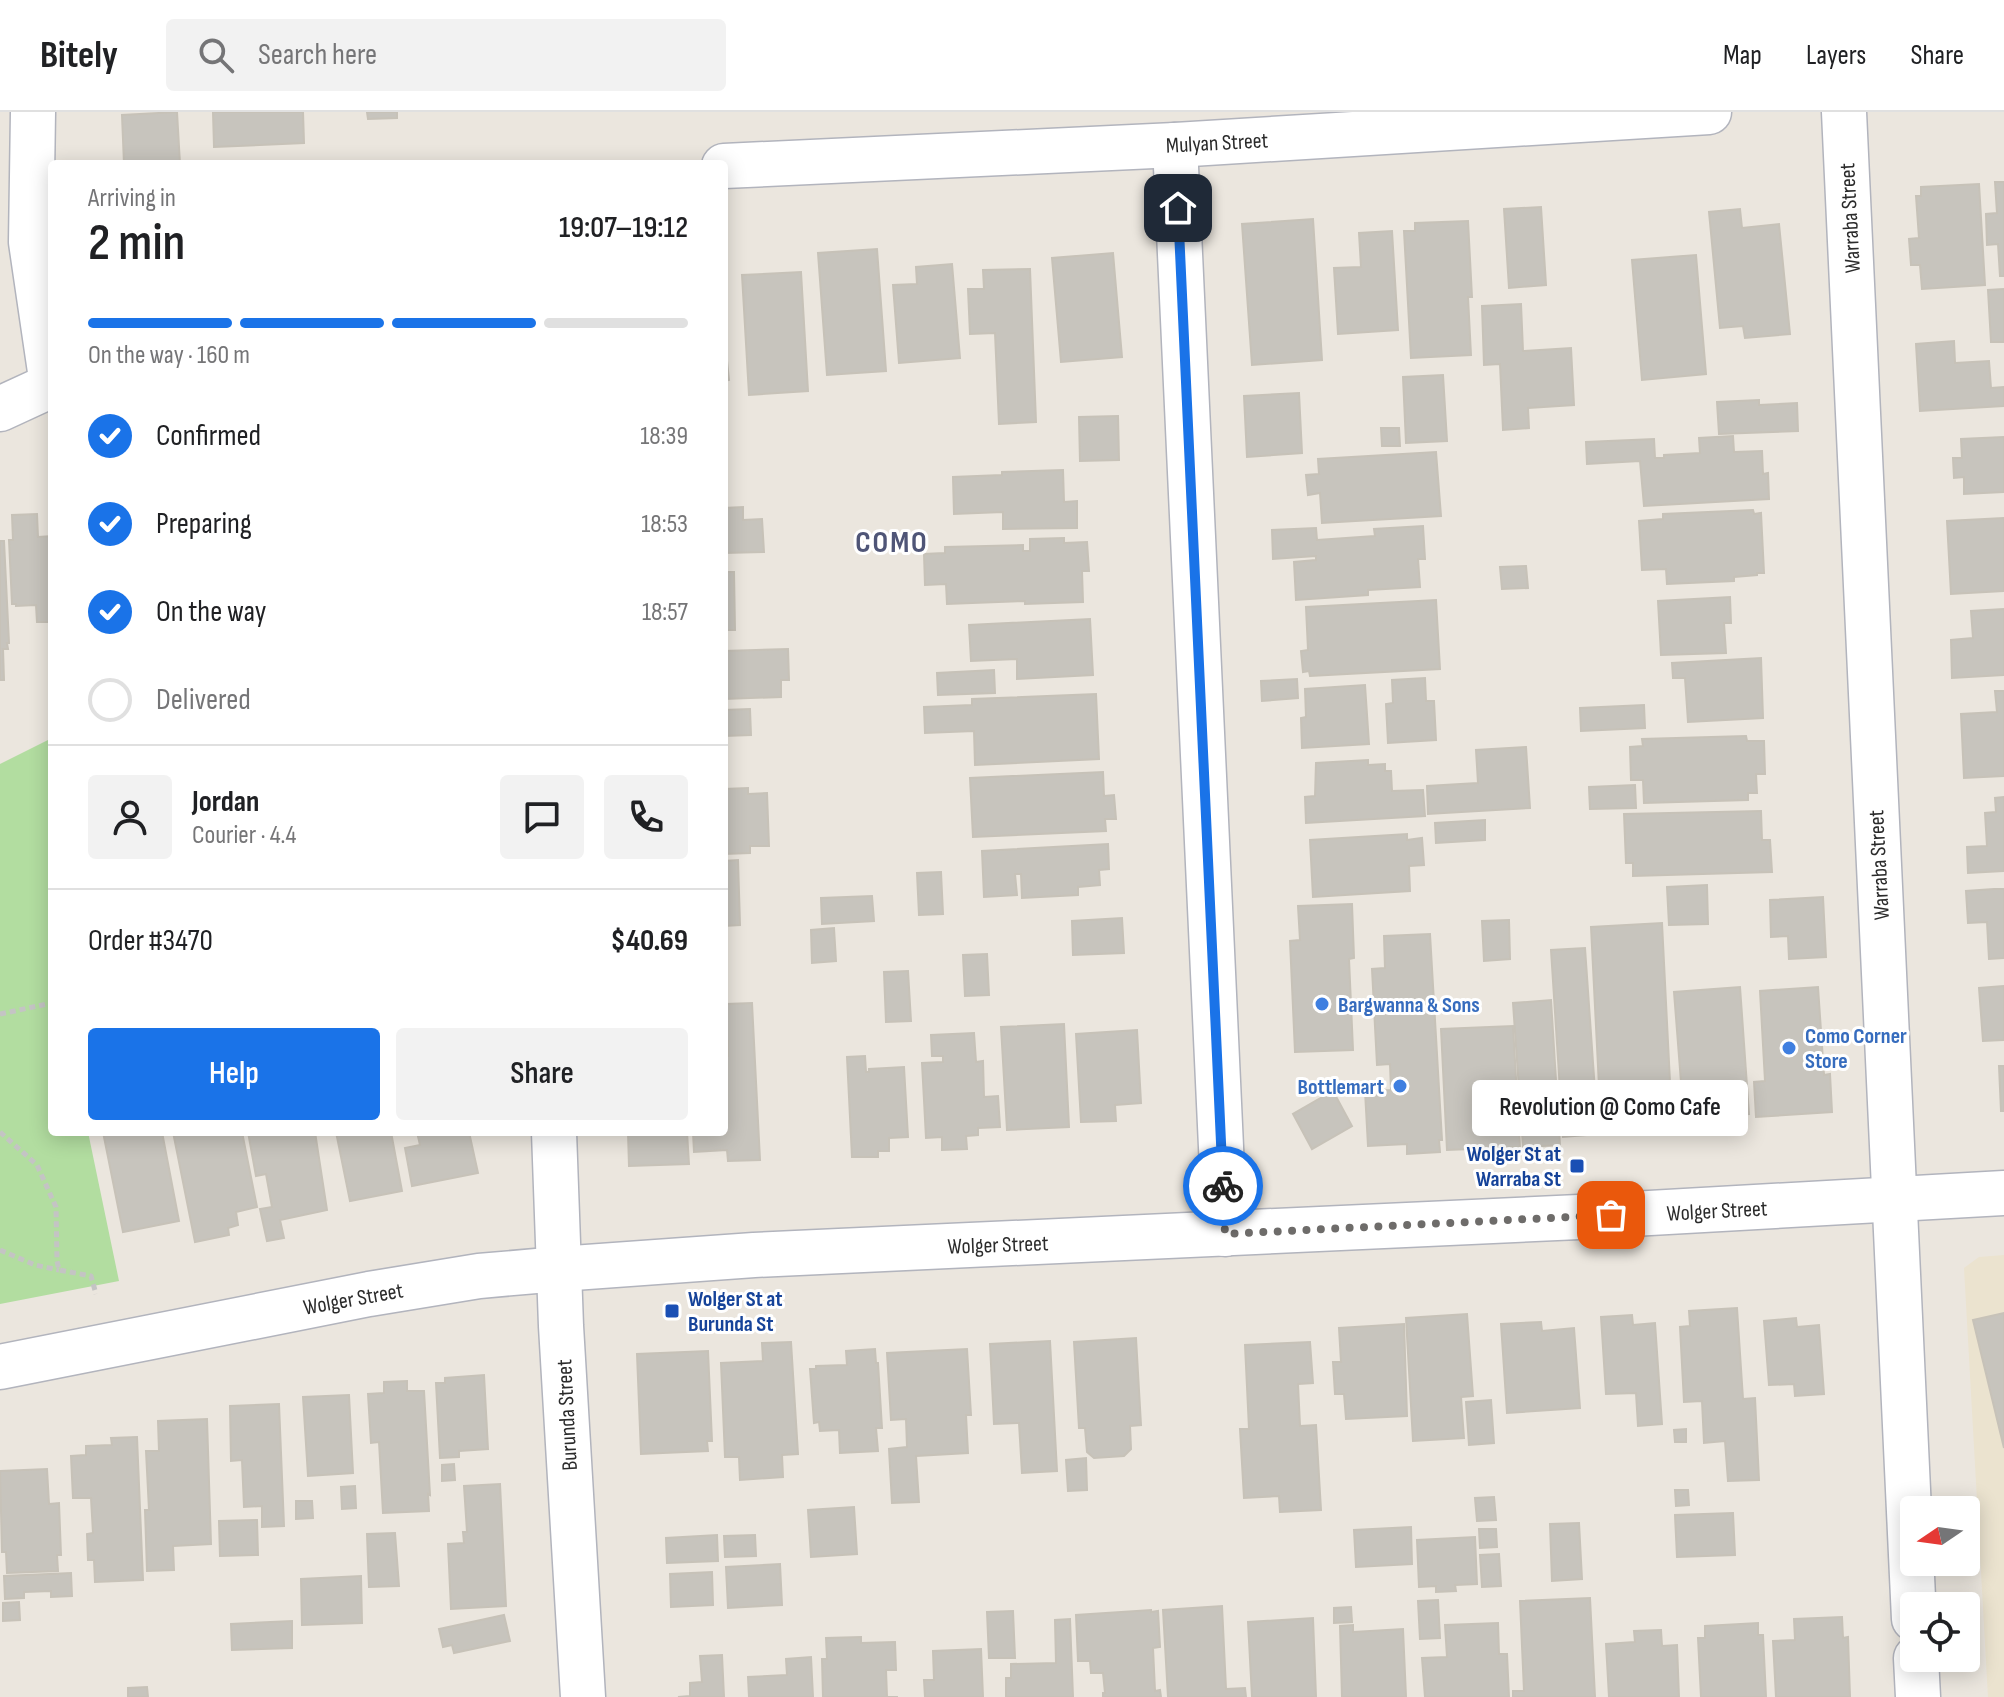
<!DOCTYPE html>
<meta charset="utf-8">
<style>
:root{--surface:#fff;--page:#f2f2f2;--text:#202124;--muted:#757577;--line:#e0e0e0;--accent:#1a73e8}
body{margin:0;font-family:"Sofia Sans Condensed",sans-serif;background:var(--page);color:var(--text);height:100vh;display:flex;flex-direction:column;font-size:30px;white-space:nowrap}
*{box-sizing:border-box;margin:0}
p{font-size:26px;color:var(--muted)}
.icon{flex:none;width:44px;height:44px;fill:none;stroke:currentColor;stroke-width:2;stroke-linecap:round;stroke-linejoin:round}
.map{position:relative;flex:1;overflow:hidden}
.sheet{position:absolute;left:48px;top:48px;width:680px;height:976px;display:flex;flex-direction:column;background:var(--surface);border-radius:8px;box-shadow:0 4px 20px #0003}
.sheet>*{flex:none}
.needle{width:52px;rotate:257deg}
.buttons{position:absolute;left:1900px;top:1384px;display:grid;gap:16px}
.buttons a{display:grid;place-items:center;width:80px;height:80px;border-radius:8px;background:var(--surface);box-shadow:0 4px 20px #0003;font-size:40px}
.pin{position:absolute;display:grid;place-items:center;width:68px;height:68px;color:#fff;margin:-34px;border-radius:16px;box-shadow:0 4px 12px #0006}
.courier{position:absolute;display:grid;place-items:center;width:80px;height:80px;margin:-40px;border:6px solid #1a73e8;border-radius:50%;background:#fff;color:#222;box-shadow:0 2px 10px #0007}
.bubble{position:absolute;height:56px;border-radius:8px;background:var(--surface);box-shadow:0 4px 20px #0003;font-size:26px;font-weight:600;line-height:56px;text-align:center}
.head em{font-style:normal;font-weight:600}
.head div{display:flex;flex-direction:column-reverse}
.head{display:flex;align-items:center;justify-content:space-between;height:136px;padding:0 40px}
h1{font-size:52px;font-weight:600;line-height:60px}
.bar{display:grid;grid-template-columns:repeat(4,1fr);gap:12px 8px;align-content:center;height:96px;padding:0 40px}
.bar i{height:10px;border-radius:6px;background:var(--line)}
.bar .current{background:var(--accent)}
.bar p{grid-column:span 4}
.line{display:flex;align-items:center;gap:20px;padding:0 40px;border-top:2px solid var(--line)}
.line div{flex:1}
.round{display:grid;place-items:center;flex:none;width:84px;height:84px;border-radius:8px;background:var(--page)}
ol{padding:0 40px;list-style:none}
li{display:flex;align-items:center;gap:24px;height:88px}
li p{margin-inline-start:auto}
li .icon{padding:8px;border-radius:50%;background:var(--accent);color:#fff;stroke-width:4}
li:last-child{color:var(--muted)}
li i{width:44px;height:44px;border:4px solid var(--line);border-radius:50%}
.button{display:flex;gap:16px;margin-top:auto;padding:16px 40px}
.button a{flex:1;height:92px;border-radius:8px;background:var(--accent);color:#fff;font-size:32px;font-weight:600;line-height:92px;text-align:center}
.button a+a{background:var(--page);color:var(--text)}
header{display:flex;align-items:center;gap:48px;box-sizing:border-box;height:112px;padding:0 40px;background:var(--surface);border-bottom:2px solid var(--line)}
header strong{font-size:38px}
nav{display:flex;gap:44px;margin-inline-start:auto;font-size:28px}
.search{width:560px;height:72px;background:var(--page);display:flex;align-items:center;gap:20px;box-sizing:border-box;padding:0 28px;border-radius:8px;color:var(--muted);font-size:30px}
.map>svg:first-child{display:block}
.education{fill:#ebe3cf}
.green{fill:#b2dda0}
.building{fill:#c7c4bd;stroke:#c7c2b8;stroke-width:2}
.lines{fill:none;stroke-linecap:round;stroke-linejoin:round}
.minor-casing{stroke:#b2b4bd;stroke-width:47}
.path{stroke:#c4c4c4;stroke-width:5;stroke-dasharray:6 4;stroke-linecap:butt}
.minor{stroke:#fff;stroke-width:44}
.done{stroke:#6e6c6a;stroke-width:8;stroke-dasharray:0 14.4}
.route{stroke:#1a73e8;stroke-width:10}
.shop-dot{fill:#3f7fe0;stroke:#fff;stroke-width:3}
.transit-dot{fill:#1a4fb4;stroke:#fff;stroke-width:3}
.labels{text-anchor:middle;stroke-width:6;stroke-linejoin:round;paint-order:stroke}
.street-label{font-size:22px;fill:#2b2b2b;stroke:#fff}
.shop-label{font-size:22px;font-weight:bold;fill:#366cbe;stroke:#fff;text-anchor:start}
.transit-label{font-size:22px;font-weight:bold;fill:#164399;stroke:#fff;text-anchor:end}
.district-label{font-size:30px;font-weight:bold;letter-spacing:2px;fill:#4f5577;stroke:#fff}
</style>
<header>
<strong>Bitely</strong>
<div class="search"><svg class="icon" aria-label="search" viewBox="0 0 24 24"><circle cx="10" cy="10" r="6"/><path d="M15 15l6 6"/></svg>Search here</div>
<nav><a>Map</a><a>Layers</a><a>Share</a></nav>
</header>
<div class="map">
<svg width="2004" height="1585" viewBox="0 0 2004 1585">
<rect width="100%" height="100%" fill="#ebe6de"/>
<polygon class="education" points="2004,1143 2004,1585 1988,1585 1964,1156 1979,1145"/>
<polygon class="green" points="52,626 52,1020 88,1020 119,1169 0,1192 0,652"/>
<g class="building">
<polygon points="177,0 180,52 124,52 122,3"/>
<polygon points="213,0 303,0 304,31 214,35"/>
<polygon points="367,0 397,0 397,6 368,7"/>
<polygon points="1995,70 2004,70 2004,164 2000,164 1998,132 1987,133 1986,102 1997,101"/>
<polygon points="1979,72 1985,173 1922,177 1920,153 1911,153 1909,127 1919,126 1916,84 1921,84 1921,75"/>
<polygon points="1541,95 1546,173 1509,176 1504,97"/>
<polygon points="1740,97 1742,116 1779,112 1790,222 1745,226 1743,214 1720,216 1709,100"/>
<polygon points="1313,107 1322,248 1252,253 1242,112"/>
<polygon points="1468,109 1472,185 1468,185 1471,243 1411,246 1404,119 1415,119 1415,111"/>
<polygon points="1392,119 1398,218 1338,222 1334,156 1361,155 1359,121"/>
<polygon points="877,137 886,259 827,263 818,141"/>
<polygon points="1113,141 1122,245 1061,250 1052,146"/>
<polygon points="1696,143 1706,262 1642,268 1632,148"/>
<polygon points="952,152 960,246 899,251 893,173 917,172 916,155"/>
<polygon points="1030,157 1036,310 999,312 995,221 970,222 968,177 984,177 983,158"/>
<polygon points="801,160 808,279 749,283 742,163"/>
<polygon points="2004,177 2004,230 1991,230 1988,178"/>
<polygon points="1521,192 1523,239 1571,236 1574,293 1528,296 1529,316 1503,318 1500,252 1484,253 1482,194"/>
<polygon points="724,220 729,268 724,269"/>
<polygon points="1954,229 1955,251 1989,249 1991,276 2004,275 2004,294 1920,299 1916,232"/>
<polygon points="1443,263 1447,329 1406,331 1403,265"/>
<polygon points="1299,281 1302,341 1247,345 1244,284"/>
<polygon points="1759,288 1759,293 1797,291 1798,319 1719,322 1717,290"/>
<polygon points="1118,304 1119,348 1080,349 1079,305"/>
<polygon points="1381,316 1399,316 1400,334 1382,334"/>
<polygon points="1733,324 1734,340 1762,339 1763,362 1768,361 1769,387 1644,394 1640,349 1587,352 1586,330 1654,327 1655,346 1664,346 1664,343 1700,341 1699,326"/>
<polygon points="2004,325 2004,380 1964,382 1964,365 1954,366 1953,346 1962,346 1961,327"/>
<polygon points="1436,340 1441,404 1322,411 1320,381 1308,383 1306,363 1319,362 1318,347"/>
<polygon points="1063,358 1064,390 1077,389 1077,416 1003,417 1003,400 954,402 953,365 1002,363 1002,360"/>
<polygon points="743,395 743,408 762,407 764,440 724,441 724,396"/>
<polygon points="1753,398 1754,402 1761,401 1764,461 1757,461 1757,463 1734,465 1734,469 1667,472 1666,457 1642,458 1639,409 1663,407 1663,402"/>
<polygon points="37,402 38,425 52,424 52,510 37,510 36,493 16,494 16,492 12,492 9,428 13,428 12,403"/>
<polygon points="2004,406 2004,479 1951,482 1947,409"/>
<polygon points="1423,414 1425,447 1418,447 1420,475 1368,478 1368,483 1296,488 1294,450 1316,448 1316,444 1273,447 1272,418 1316,416 1317,428 1375,424 1374,417"/>
<polygon points="1064,426 1064,431 1087,430 1089,459 1082,459 1083,490 1025,492 1025,489 947,492 946,472 925,473 924,442 945,441 945,435 1023,433 1023,439 1030,439 1030,427"/>
<polygon points="0,429 4,429 9,531 7,531 8,537 3,537 4,568 0,568"/>
<polygon points="1526,454 1528,476 1502,477 1500,455"/>
<polygon points="724,460 734,460 735,518 724,518"/>
<polygon points="1730,485 1731,511 1724,511 1726,541 1661,543 1658,489"/>
<polygon points="1436,488 1440,557 1310,564 1309,559 1303,560 1301,539 1308,538 1306,495"/>
<polygon points="2004,497 2004,563 1952,566 1951,528 1973,526 1971,499"/>
<polygon points="1090,507 1093,563 1017,567 1017,547 971,549 969,513"/>
<polygon points="788,537 789,568 781,568 781,585 724,587 724,539"/>
<polygon points="1761,546 1763,606 1688,610 1685,566 1673,566 1672,551"/>
<polygon points="994,558 995,581 938,583 937,561"/>
<polygon points="1425,566 1426,589 1434,589 1436,628 1388,631 1386,592 1393,591 1392,568"/>
<polygon points="1297,567 1298,586 1262,589 1261,569"/>
<polygon points="1365,573 1369,632 1302,636 1301,606 1306,605 1305,577"/>
<polygon points="1995,579 2004,579 2004,664 1964,666 1961,602 1997,600"/>
<polygon points="1096,582 1099,647 975,653 974,619 925,621 924,595 972,593 972,587"/>
<polygon points="1644,593 1645,616 1581,619 1580,596"/>
<polygon points="750,597 751,623 724,624 724,598"/>
<polygon points="1746,624 1747,629 1764,629 1765,662 1756,662 1757,681 1748,681 1748,688 1644,691 1643,668 1631,668 1630,635 1643,634 1642,627"/>
<polygon points="1526,635 1530,696 1428,702 1427,674 1478,671 1476,638"/>
<polygon points="1368,648 1368,653 1385,652 1385,659 1391,659 1392,679 1423,678 1425,704 1306,711 1305,685 1315,684 1316,651"/>
<polygon points="1103,660 1104,684 1114,683 1116,707 1105,707 1106,719 973,725 970,666"/>
<polygon points="1635,673 1636,696 1590,697 1589,675"/>
<polygon points="748,676 748,682 767,681 769,734 750,734 750,741 724,742 724,677"/>
<polygon points="2004,685 2004,759 1968,761 1967,735 1987,734 1985,701 1996,700 1995,686"/>
<polygon points="1761,699 1762,728 1770,728 1772,760 1633,764 1633,751 1626,751 1624,702"/>
<polygon points="1485,708 1485,728 1436,731 1435,711"/>
<polygon points="1407,722 1407,728 1422,726 1424,753 1409,754 1410,779 1313,785 1310,728"/>
<polygon points="1108,732 1109,757 1099,758 1100,773 1078,775 1078,783 1022,786 1021,762 1015,762 1017,783 984,785 982,739"/>
<polygon points="738,748 740,813 724,814 724,749"/>
<polygon points="941,760 943,802 919,803 917,761"/>
<polygon points="1707,773 1708,812 1669,813 1667,775"/>
<polygon points="1994,777 2004,777 2004,846 1989,847 1987,810 1968,811 1966,779"/>
<polygon points="872,784 874,809 822,812 821,786"/>
<polygon points="1823,785 1826,845 1789,847 1788,824 1771,825 1770,788"/>
<polygon points="1352,792 1354,846 1349,847 1353,938 1295,940 1290,829 1300,828 1298,794"/>
<polygon points="1122,806 1124,841 1073,843 1072,809"/>
<polygon points="1509,808 1510,847 1484,849 1482,809"/>
<polygon points="1662,811 1672,1010 1601,1014 1591,815"/>
<polygon points="834,816 836,849 812,851 811,818"/>
<polygon points="1430,822 1442,1028 1439,1028 1440,1040 1407,1042 1407,1032 1368,1034 1365,979 1391,978 1390,952 1377,953 1372,857 1385,856 1384,824"/>
<polygon points="1585,836 1598,1022 1563,1025 1551,838"/>
<polygon points="987,842 989,883 965,884 963,843"/>
<polygon points="908,859 911,909 886,910 884,860"/>
<polygon points="2004,874 2004,928 1983,929 1979,876"/>
<polygon points="1740,875 1749,1002 1679,1006 1676,970 1681,970 1674,880"/>
<polygon points="1818,875 1824,963 1830,962 1832,1000 1756,1005 1754,970 1765,969 1760,879"/>
<polygon points="1551,888 1560,1033 1523,1035 1513,891"/>
<polygon points="752,891 760,1048 728,1049 727,1038 694,1040 693,1020 724,1020 724,944 728,944 728,929 724,929 724,909 727,909 726,892"/>
<polygon points="1064,912 1069,1015 1007,1018 1001,915"/>
<polygon points="1513,914 1520,1035 1447,1038 1441,917"/>
<polygon points="1137,918 1141,991 1115,993 1116,1009 1081,1010 1076,922"/>
<polygon points="974,921 976,950 983,949 984,985 998,984 1000,1015 978,1016 978,1023 966,1024 967,1037 942,1038 942,1025 926,1026 922,951 943,950 943,944 932,944 931,923"/>
<polygon points="865,944 866,960 869,960 869,957 904,955 908,1025 889,1026 889,1039 878,1039 878,1045 852,1045 847,945"/>
<polygon points="1999,954 2004,954 2004,999 2001,999"/>
<polygon points="1333,979 1352,1014 1312,1037 1293,1002"/>
<polygon points="103,1020 162,1020 179,1109 123,1120"/>
<polygon points="173,1020 242,1020 257,1095 236,1100 238,1113 228,1116 229,1123 195,1130"/>
<polygon points="248,1020 315,1020 327,1098 280,1108 284,1126 267,1129 260,1097 272,1095 266,1062 256,1064"/>
<polygon points="336,1020 391,1020 402,1079 350,1089"/>
<polygon points="417,1020 469,1020 478,1061 412,1074 405,1036 420,1033"/>
<polygon points="628,1020 687,1020 689,1052 629,1054"/>
<polygon points="1737,1196 1743,1287 1755,1286 1759,1368 1728,1369 1725,1329 1704,1331 1702,1289 1684,1290 1680,1215 1690,1214 1689,1199"/>
<polygon points="2004,1201 2004,1336 1973,1208"/>
<polygon points="1467,1202 1473,1284 1461,1285 1464,1326 1413,1329 1406,1206"/>
<polygon points="1632,1203 1633,1213 1655,1211 1662,1312 1638,1314 1636,1281 1606,1282 1601,1205"/>
<polygon points="1796,1206 1797,1215 1819,1213 1824,1282 1795,1284 1794,1272 1769,1273 1764,1209"/>
<polygon points="1541,1210 1542,1219 1574,1216 1580,1296 1507,1301 1501,1212"/>
<polygon points="1404,1212 1407,1304 1346,1307 1344,1282 1335,1282 1333,1250 1341,1250 1339,1216"/>
<polygon points="1136,1226 1141,1313 1130,1314 1131,1337 1124,1344 1094,1346 1087,1340 1085,1316 1079,1316 1074,1230"/>
<polygon points="1050,1229 1057,1359 1022,1361 1019,1311 994,1312 990,1232"/>
<polygon points="791,1230 798,1342 782,1343 783,1365 740,1368 739,1345 725,1345 721,1251 763,1249 762,1231"/>
<polygon points="1310,1230 1313,1271 1298,1272 1300,1314 1316,1313 1321,1398 1280,1400 1279,1384 1244,1386 1240,1317 1249,1317 1245,1233"/>
<polygon points="875,1237 876,1251 878,1251 882,1316 876,1316 878,1339 840,1341 839,1318 820,1319 819,1310 814,1311 810,1257 816,1257 816,1254 847,1253 846,1239"/>
<polygon points="967,1237 971,1303 966,1303 968,1341 916,1344 919,1390 892,1391 889,1337 907,1335 906,1307 891,1308 887,1241"/>
<polygon points="708,1239 712,1329 707,1329 708,1339 641,1342 637,1242"/>
<polygon points="484,1263 488,1337 459,1339 459,1345 440,1346 436,1271 445,1271 445,1266"/>
<polygon points="407,1269 407,1279 424,1279 430,1383 428,1382 429,1399 383,1401 379,1330 371,1331 368,1282 384,1281 384,1270"/>
<polygon points="349,1283 353,1361 308,1364 303,1285"/>
<polygon points="1491,1288 1494,1331 1469,1333 1466,1290"/>
<polygon points="279,1292 284,1414 262,1415 262,1394 244,1395 242,1348 231,1349 230,1294"/>
<polygon points="207,1307 211,1432 173,1434 174,1458 147,1459 145,1398 149,1398 146,1339 159,1339 158,1309"/>
<polygon points="1686,1317 1686,1330 1675,1330 1674,1318"/>
<polygon points="137,1325 143,1468 95,1470 94,1448 88,1448 87,1422 93,1421 91,1386 73,1386 71,1344 86,1343 86,1334 112,1333 111,1326"/>
<polygon points="1086,1346 1087,1378 1068,1379 1066,1348"/>
<polygon points="454,1352 455,1368 442,1369 442,1353"/>
<polygon points="47,1357 49,1392 59,1391 61,1443 57,1443 58,1459 7,1461 6,1440 2,1440 0,1359"/>
<polygon points="500,1372 506,1494 451,1497 448,1432 464,1431 463,1420 467,1420 464,1374"/>
<polygon points="355,1374 356,1396 342,1397 341,1375"/>
<polygon points="1675,1378 1688,1378 1689,1393 1676,1394"/>
<polygon points="1494,1385 1496,1408 1477,1409 1475,1386"/>
<polygon points="296,1389 312,1389 313,1406 296,1407"/>
<polygon points="854,1395 857,1442 811,1445 808,1398"/>
<polygon points="1733,1401 1735,1443 1677,1445 1675,1403"/>
<polygon points="257,1408 258,1443 220,1444 219,1409"/>
<polygon points="1579,1411 1582,1467 1552,1469 1550,1412"/>
<polygon points="1411,1415 1412,1452 1356,1455 1354,1418"/>
<polygon points="1479,1417 1496,1417 1497,1435 1480,1436"/>
<polygon points="395,1421 399,1474 369,1475 367,1422"/>
<polygon points="717,1423 718,1449 667,1451 666,1426"/>
<polygon points="755,1423 756,1444 725,1445 724,1424"/>
<polygon points="1475,1425 1477,1472 1455,1473 1456,1479 1436,1480 1436,1474 1419,1475 1417,1428"/>
<polygon points="1499,1442 1501,1474 1482,1475 1480,1443"/>
<polygon points="780,1452 782,1493 728,1496 726,1455"/>
<polygon points="712,1460 713,1493 671,1495 670,1462"/>
<polygon points="71,1461 72,1484 51,1485 51,1479 24,1480 24,1486 5,1487 4,1464"/>
<polygon points="361,1464 362,1511 302,1513 301,1467"/>
<polygon points="1590,1486 1595,1585 1513,1585 1513,1579 1524,1579 1520,1489"/>
<polygon points="1438,1488 1440,1526 1420,1527 1418,1489"/>
<polygon points="19,1490 20,1508 3,1509 3,1491"/>
<polygon points="1222,1494 1226,1577 1245,1576 1246,1585 1168,1585 1163,1498"/>
<polygon points="1351,1495 1352,1510 1334,1511 1334,1496"/>
<polygon points="1151,1498 1151,1500 1158,1499 1160,1535 1153,1536 1155,1579 1160,1578 1161,1585 1103,1585 1103,1581 1105,1581 1103,1561 1091,1561 1090,1549 1078,1549 1076,1503"/>
<polygon points="1013,1499 1015,1546 989,1546 987,1500"/>
<polygon points="504,1503 510,1529 454,1541 452,1533 443,1535 439,1517"/>
<polygon points="1842,1505 1843,1526 1848,1525 1850,1585 1776,1585 1773,1529 1795,1528 1794,1507"/>
<polygon points="1313,1506 1316,1585 1252,1585 1248,1510"/>
<polygon points="1070,1507 1073,1585 1006,1585 1006,1566 1011,1566 1011,1552 1056,1551 1055,1508"/>
<polygon points="292,1509 292,1536 232,1538 231,1512"/>
<polygon points="1498,1511 1499,1542 1507,1542 1509,1585 1425,1585 1422,1546 1447,1545 1445,1513"/>
<polygon points="1758,1511 1758,1523 1763,1523 1766,1585 1701,1585 1698,1526 1705,1526 1705,1514"/>
<polygon points="1353,1513 1353,1520 1403,1517 1406,1585 1342,1585 1340,1514"/>
<polygon points="1661,1518 1662,1534 1677,1533 1679,1585 1609,1585 1606,1532 1635,1530 1634,1519"/>
<polygon points="861,1525 861,1531 895,1530 896,1558 886,1558 887,1585 898,1585 823,1585 822,1547 827,1547 826,1526"/>
<polygon points="981,1537 983,1585 925,1585 924,1568 934,1568 933,1539"/>
<polygon points="722,1543 724,1585 678,1585 690,1584 690,1571 702,1570 700,1544"/>
<polygon points="811,1545 813,1585 749,1585 748,1565 787,1563 786,1547"/>
<polygon points="147,1575 148,1585 128,1585 128,1576"/>
</g>
<g class="lines">
<defs>
<g id="minor">
<polyline points="1844,0 1914,1507"/>
<polyline points="1175,33 1225,1122"/>
<polyline points="724,54 1175,33 1709,0"/>
<polyline points="0,297 52,273 31,130 33,0"/>
<polyline points="554,1020 561,1214 583,1585"/>
<polyline points="0,1255 369,1182 479,1164 559,1157 754,1143 1579,1105 2004,1081"/>
<polyline points="1916,1546 1918,1585"/>
</g>
</defs>
<use href="#minor" class="minor-casing"/>
<g class="path">
<polyline points="0,902 52,891"/>
<polyline points="0,1020 37,1053 56,1095 57,1149 59,1158 91,1164 96,1182"/>
<polyline points="0,1138 35,1153 59,1158"/>
</g>
<use href="#minor" class="minor"/>
</g>
<g class="lines">
<polyline class="done" points="1223,1074 1225,1122 1611,1103"/>
<polyline class="route" points="1178,96 1223,1074"/>
</g>
<g class="shop-dot">
<circle cx="1322" cy="892" r="8"/>
<circle cx="1789" cy="936" r="8"/>
<circle cx="1400" cy="974" r="8"/>
</g>
<g class="transit-dot">
<rect x="1569" y="1046" width="16" height="16" rx="4"/>
<rect x="664" y="1191" width="16" height="16" rx="4"/>
</g>
<g class="labels">
<g class="street-label">
<text transform="translate(1217 30) rotate(-3)" y="8">Mulyan Street</text>
<text transform="translate(1849 106) rotate(-93)" y="8">Warraba Street</text>
<text transform="translate(1878 753) rotate(-93)" y="8">Warraba Street</text>
<text transform="translate(1717 1098) rotate(-3)" y="8">Wolger Street</text>
<text transform="translate(998 1132) rotate(-2)" y="8">Wolger Street</text>
<text transform="translate(353 1186) rotate(-10)" y="8">Wolger Street</text>
<text transform="translate(566 1303) rotate(-93)" y="8">Burunda Street</text>
</g>
<g class="shop-label">
<text x="1338" y="900">Bargwanna &amp; Sons</text>
<text x="1805" y="931">Como Corner<tspan x="1805" dy="25">Store</tspan></text>
<text x="1384" y="982" text-anchor="end">Bottlemart</text>
</g>
<g class="transit-label">
<text x="1561" y="1049">Wolger St at<tspan x="1561" dy="25">Warraba St</tspan></text>
<text x="688" y="1194" text-anchor="start">Wolger St at<tspan x="688" dy="25">Burunda St</tspan></text>
</g>
<g class="district-label">
<text x="892" y="440">COMO</text>
</g>
</g>
</svg>
<div class="buttons">
<a><svg class="needle" viewBox="-14 -14 28 28"><path d="M0-13l5 13h-10z" fill="#e53935"/><path d="M0 13l5-13h-10z" fill="#757577"/></svg></a>
<a><svg class="icon" aria-label="locate" viewBox="0 0 24 24"><circle cx="12" cy="12" r="6"/><path d="M12 2v4M12 18v4M2 12h4M18 12h4"/></svg></a>
</div>
<div class="pin" style="left:1611px;top:1103px;background:#ea580c"><svg class="icon" aria-label="bag" viewBox="0 0 24 24"><path d="M5 8h14l-1 12H6zM9 8a3 3 0 0 1 6 0"/></svg></div>
<div class="pin" style="left:1178px;top:96px;background:#1f2937"><svg class="icon" aria-label="home" viewBox="0 0 24 24"><path d="M3 11l9-7 9 7M6 9v11h12V9"/></svg></div>
<div class="courier" style="left:1223px;top:1074px"><svg class="icon" aria-label="bike" viewBox="0 0 24 24"><circle cx="6" cy="16" r="4"/><circle cx="18" cy="16" r="4"/><path d="M6 16l4-8h5l3 8M10 8l3 8H6M13 5h3"/></svg></div>
<div class="bubble" style="left:1472px;top:968px;width:276px">Revolution @ Como Cafe</div>
<section class="sheet">
<div class="head"><div><h1>2 min</h1><p>Arriving in</p></div><em>19:07–19:12</em></div>
<div class="bar"><i class="current"></i><i class="current"></i><i class="current"></i><i></i><p>On the way · 160 m</p></div>
<ol>
<li><svg class="icon" aria-label="check" viewBox="0 0 24 24"><path d="M5 12l5 5 9-10"/></svg>Confirmed<p>18:39</p></li>
<li><svg class="icon" aria-label="check" viewBox="0 0 24 24"><path d="M5 12l5 5 9-10"/></svg>Preparing<p>18:53</p></li>
<li><svg class="icon" aria-label="check" viewBox="0 0 24 24"><path d="M5 12l5 5 9-10"/></svg>On the way<p>18:57</p></li>
<li><i></i>Delivered</li>
</ol>
<div class="line" style="height:144px"><a class="round"><svg class="icon" aria-label="person" viewBox="0 0 24 24"><circle cx="12" cy="8" r="4"/><path d="M4 21q1-7 8-7t8 7"/></svg></a><div><b>Jordan</b><p>Courier · 4.4</p></div><a class="round"><svg class="icon" aria-label="chat" viewBox="0 0 24 24"><path d="M4 5h16v11H9l-5 4z"/></svg></a><a class="round"><svg class="icon" aria-label="phone" viewBox="0 0 24 24"><path d="M5 4h4l2 5-3 2q2 4 5 5l2-3 5 2v4C11 20 4 13 5 4z"/></svg></a></div>
<div class="line" style="height:104px"><div>Order #3470</div><b>$40.69</b></div>
<div class="button"><a>Help</a><a>Share</a></div>
</section>
</div>
